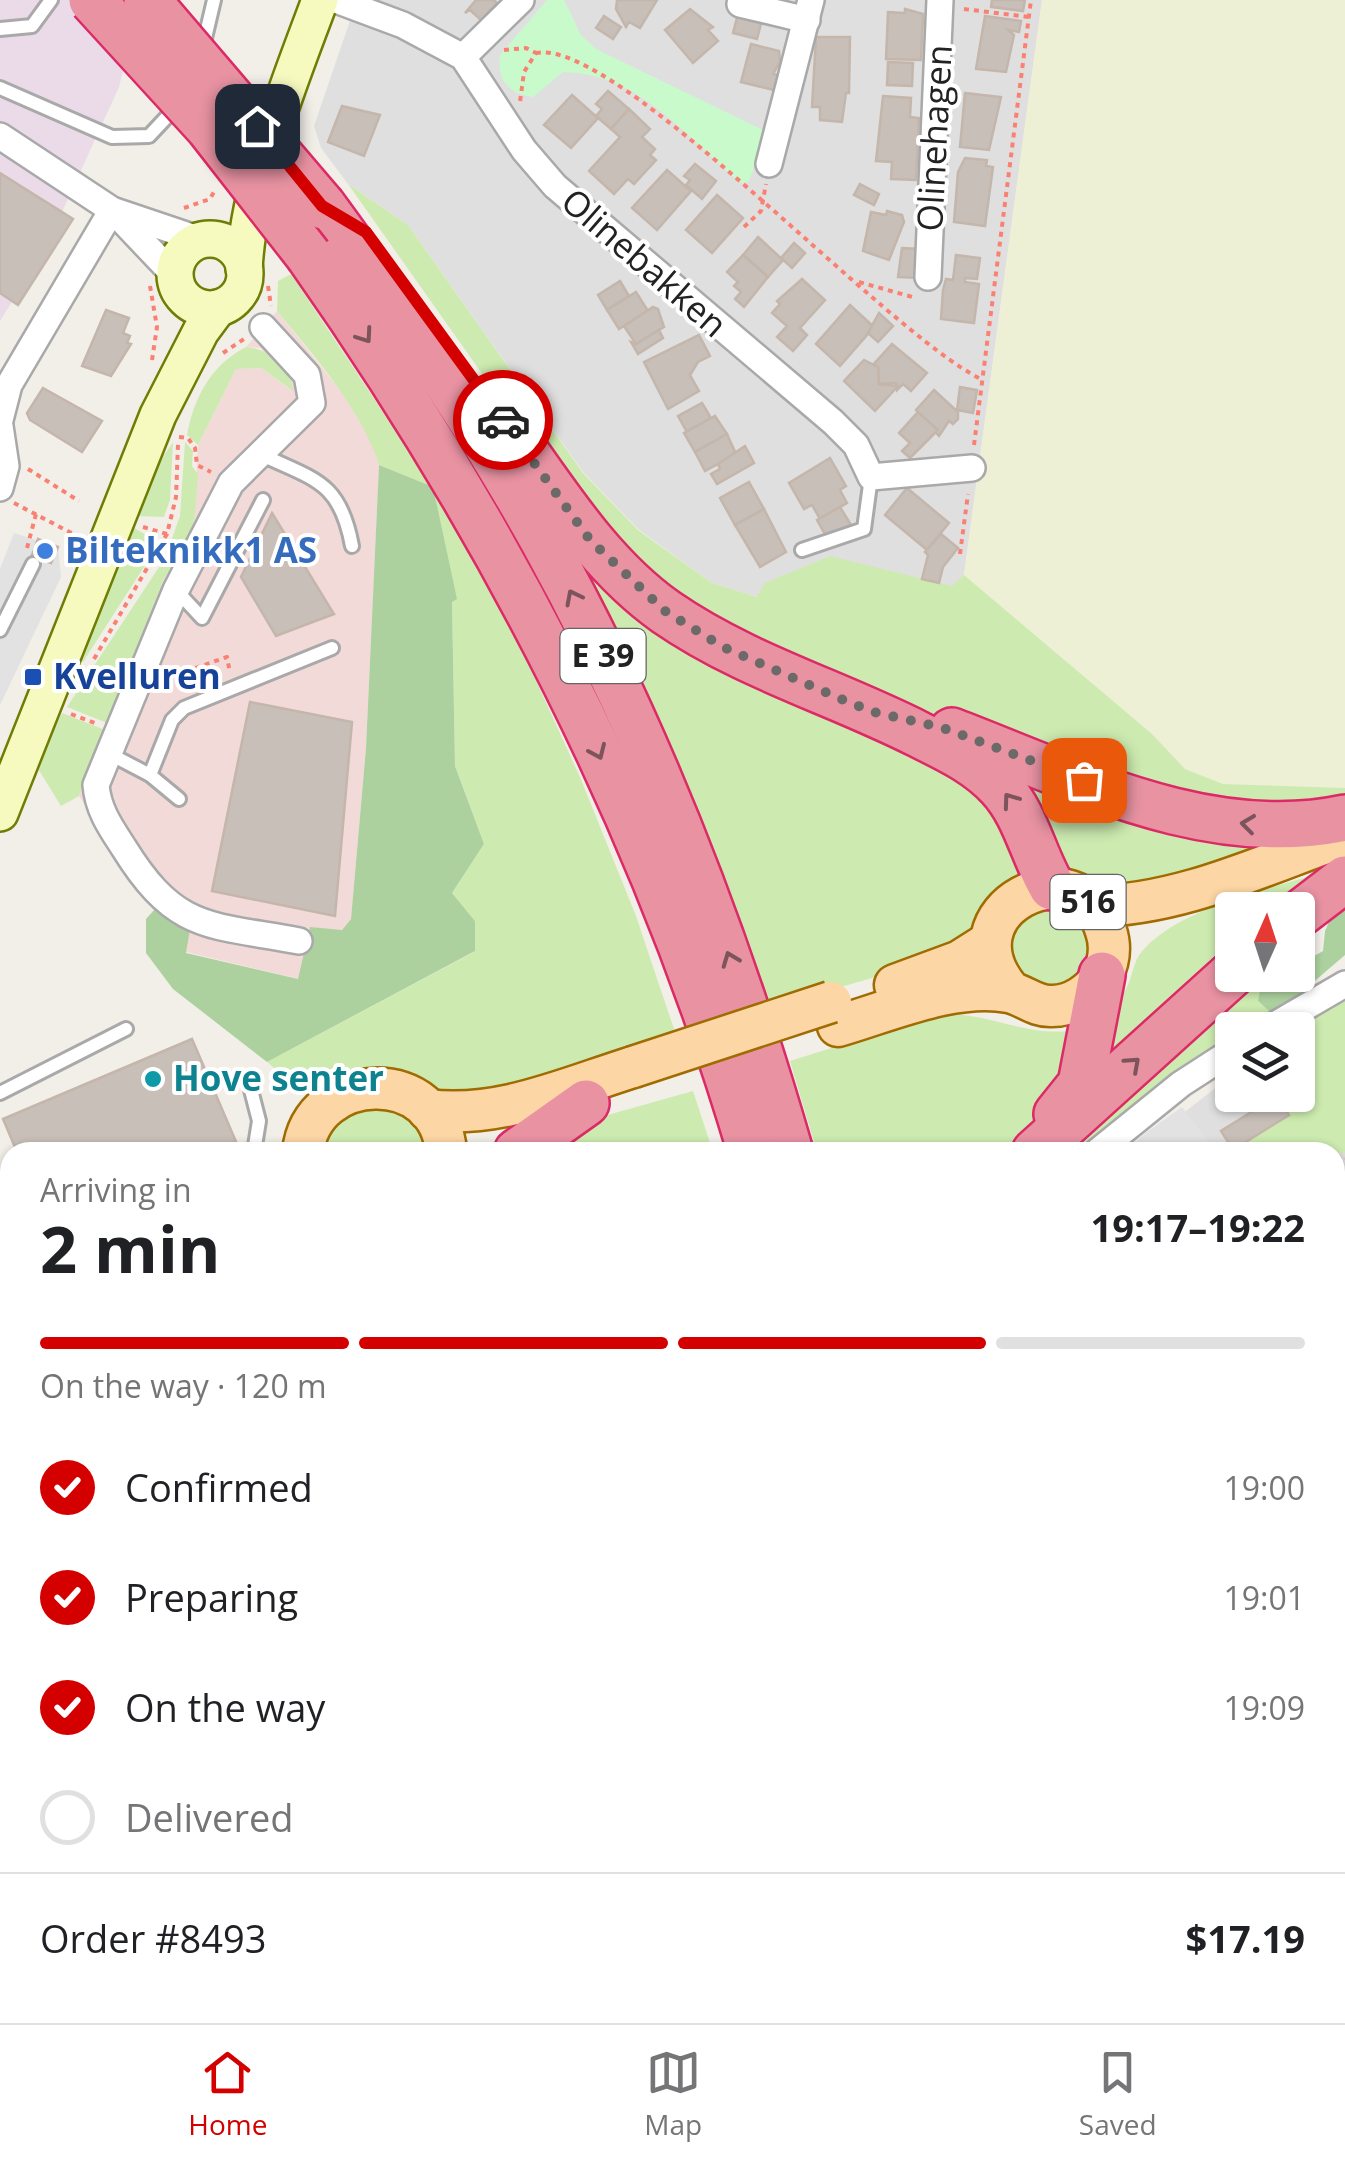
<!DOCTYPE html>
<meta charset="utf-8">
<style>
:root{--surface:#fff;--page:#f2f2f2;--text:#202124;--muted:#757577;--line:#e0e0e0;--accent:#d40000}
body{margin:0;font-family:"Open Sans",sans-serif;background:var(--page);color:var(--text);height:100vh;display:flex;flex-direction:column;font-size:38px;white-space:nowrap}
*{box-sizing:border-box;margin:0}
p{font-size:32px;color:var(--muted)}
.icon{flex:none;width:55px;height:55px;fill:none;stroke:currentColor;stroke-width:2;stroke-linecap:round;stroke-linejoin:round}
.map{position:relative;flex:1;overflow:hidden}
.panel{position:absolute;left:0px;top:1142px;width:1345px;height:882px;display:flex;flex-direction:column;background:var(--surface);border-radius:30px 30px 0 0;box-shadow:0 2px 8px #0004}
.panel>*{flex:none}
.needle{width:65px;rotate:3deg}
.buttons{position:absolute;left:1215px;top:892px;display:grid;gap:20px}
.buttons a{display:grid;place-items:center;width:100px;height:100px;border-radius:10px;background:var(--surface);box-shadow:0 2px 8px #0004;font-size:50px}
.pin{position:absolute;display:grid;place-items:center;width:85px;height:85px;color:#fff;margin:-42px;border-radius:20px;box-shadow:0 5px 15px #0006}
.courier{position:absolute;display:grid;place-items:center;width:100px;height:100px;margin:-50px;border:8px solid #d40000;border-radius:50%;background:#fff;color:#222;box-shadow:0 2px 12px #0007}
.summary em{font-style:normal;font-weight:700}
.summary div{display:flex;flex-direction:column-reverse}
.summary{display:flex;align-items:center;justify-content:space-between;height:170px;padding:0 40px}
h1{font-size:65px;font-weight:700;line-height:75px}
.bar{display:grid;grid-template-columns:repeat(4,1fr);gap:15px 10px;align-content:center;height:120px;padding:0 40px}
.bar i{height:12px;border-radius:8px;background:var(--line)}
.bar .on{background:var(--accent)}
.bar p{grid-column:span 4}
.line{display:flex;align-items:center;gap:25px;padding:0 40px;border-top:2px solid var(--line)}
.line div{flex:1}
ol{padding:0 40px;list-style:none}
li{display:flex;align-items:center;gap:30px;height:110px}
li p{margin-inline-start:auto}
li .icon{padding:10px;border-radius:50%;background:var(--accent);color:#fff;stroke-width:4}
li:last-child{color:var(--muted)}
li i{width:55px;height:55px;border:5px solid var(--line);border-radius:50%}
.tabs{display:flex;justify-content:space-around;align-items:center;height:140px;border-top:2px solid var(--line);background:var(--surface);font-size:28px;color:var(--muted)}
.tabs a{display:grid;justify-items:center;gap:5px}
.tabs .on{color:var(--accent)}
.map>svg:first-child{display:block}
.residential{fill:#e0dfdf}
.commercial{fill:#f2dad9}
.industrial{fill:#ebdbe8}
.construction{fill:#c7c7b4}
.farmland{fill:#eef0d5}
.grass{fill:#cdebb0}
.forest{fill:#add19e}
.park{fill:#c8facc}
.parking{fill:#e2e2e2}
.building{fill:#c7bfb8;stroke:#c4b6ab;stroke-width:2.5}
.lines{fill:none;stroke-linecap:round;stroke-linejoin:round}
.lane-casing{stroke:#a9a9a9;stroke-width:18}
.street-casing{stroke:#a9a9a9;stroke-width:30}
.secondary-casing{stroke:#707d05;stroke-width:40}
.primary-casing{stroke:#a06b00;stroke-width:45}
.highway-casing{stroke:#dc2a67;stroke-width:50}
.path{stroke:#fa8072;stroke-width:4;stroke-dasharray:5 5;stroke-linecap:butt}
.lane{stroke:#fff;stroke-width:12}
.street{stroke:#fff;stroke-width:25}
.secondary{stroke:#f7fabf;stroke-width:35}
.primary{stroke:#fcd6a4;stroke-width:40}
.highway{stroke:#e892a2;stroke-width:45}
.primary-bridge-casing{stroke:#a06b00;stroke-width:45;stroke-linecap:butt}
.highway-bridge-casing{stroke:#dc2a67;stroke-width:50;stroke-linecap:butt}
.primary-bridge{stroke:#fcd6a4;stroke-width:40}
.highway-bridge{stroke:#e892a2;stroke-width:45}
.oneway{stroke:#7b545c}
.done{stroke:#6b6a68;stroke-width:10;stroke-dasharray:0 18}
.route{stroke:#d40000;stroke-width:12}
.shop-dot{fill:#3f7fe0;stroke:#fff;stroke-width:4}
.transit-dot{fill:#1a4fb4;stroke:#fff;stroke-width:4}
.culture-dot{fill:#0f9aa8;stroke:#fff;stroke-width:4}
.labels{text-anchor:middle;stroke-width:8;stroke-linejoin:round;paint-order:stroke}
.shield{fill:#fff;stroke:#646464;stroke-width:2.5}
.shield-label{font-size:32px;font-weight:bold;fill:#222}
.street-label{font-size:35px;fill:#222;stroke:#fff}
.shop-label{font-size:35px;font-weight:bold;fill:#366cbe;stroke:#fff;text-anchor:start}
.transit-label{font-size:35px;font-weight:bold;fill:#164399;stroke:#fff;text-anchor:start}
.culture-label{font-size:35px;font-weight:bold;fill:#0d838f;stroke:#fff;text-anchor:start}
</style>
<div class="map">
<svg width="1345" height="2023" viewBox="0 0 1345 2023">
<rect width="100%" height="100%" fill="#f2efe9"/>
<g class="residential">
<polygon points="357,0 1042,0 964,575 952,587 830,557 757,597 712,583 638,529 583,472 408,225 348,184 321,148 314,126"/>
<polygon points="1232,1075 1232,1095 1277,1095 1289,1115 1235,1150 1345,1153 1345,2023 1083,2023 1082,2015 1335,2015 1335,1152 1143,1152 1149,1140"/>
</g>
<polygon class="commercial" points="277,311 351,404 365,425 379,465 366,748 351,919 299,979 186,952 190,930 154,910 79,796 163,581 194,527 198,445 236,369 261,368 291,390 261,348 246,347"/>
<polygon class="industrial" points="0,0 141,0 119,87 46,247 0,321"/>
<g class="construction">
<polygon points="92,2015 639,2015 635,2023 109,2023"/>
<polygon points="677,2015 824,2015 824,2023 674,2023"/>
</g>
<g class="farmland">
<polygon points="1042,0 1345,0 1345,788 1223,784 1185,769 1152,734 964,575"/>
<polygon points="10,1751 10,1964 0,1956 0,1755"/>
</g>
<g class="grass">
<polygon points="348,184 408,225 583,473 638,530 712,583 757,597 765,583 830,556 952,586 964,575 1152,734 1185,769 1223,784 1345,788 1345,806 1320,808 1149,792 856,688 667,594 543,460"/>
<path d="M 291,274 L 433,487 L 496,593 L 580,777 L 636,916 L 677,1038 L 490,1098 L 310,1098 L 267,1062 L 474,952 L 475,921 L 452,893 L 484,844 L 455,766 L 452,602 L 434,488 L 379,465 C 362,410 314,356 277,311 L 278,281 Z"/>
<path d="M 246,347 C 269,349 291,366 293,391 L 261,368 L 236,369 L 198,445 L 187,435 C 194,397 211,365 246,347 Z"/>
<polygon points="173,442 170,500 164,517 134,516 151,475"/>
<polygon points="185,442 193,451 192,466 198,474 194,527 163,581 107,723 67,707 165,558 180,516"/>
<polygon points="129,525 155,540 153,553 83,662 75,658"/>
<path d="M 578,556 L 993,793 L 1026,878 L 984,923 L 931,961 L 768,1008 C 719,850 651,703 578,556 Z"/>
<polygon points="62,713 105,730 79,796 61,806 37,767"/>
<polygon points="1001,761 1324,830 1141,894 1069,880"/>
<path d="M 1330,870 L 1295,910 L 1232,910 L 1232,964 L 1106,1077 L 1102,1020 C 1109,1010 1120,1000 1126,989 C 1134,974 1132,961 1145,948 C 1182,907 1278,887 1330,870 Z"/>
<circle cx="1049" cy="946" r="41"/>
<path d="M 1251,975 L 1281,975 L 1258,1001 L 1270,1012 C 1199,1053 1147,1092 1087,1152 L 1051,1152 Z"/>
<polygon points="1345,999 1345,1153 1233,1150 1289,1115 1277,1095 1298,1095 1298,1030 1292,1030"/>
<path d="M 954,1014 C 1002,1018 1029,1037 1078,1030 L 1045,1117 L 1007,1152 L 817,1152 L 790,1061 L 924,1019 Z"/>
<polygon points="693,1091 713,1152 540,1152 604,1116"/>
<polygon points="404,1105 435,1152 311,1152 329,1115"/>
</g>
<g class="forest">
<polygon points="379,465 433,487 457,599 452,602 455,766 484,844 452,893 475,921 475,951 267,1062 173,989 146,953 146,919 154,910 190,930 186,953 298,979 310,927 342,930 351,919 366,748"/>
<polygon points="1345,905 1345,955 1282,1009 1270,1012 1258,1001 1261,986 1280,975 1298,975 1298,965 1323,951 1325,931 1335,908"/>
</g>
<path class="park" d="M 547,0 L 564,0 L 581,35 L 596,49 L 767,132 L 749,181 L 741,183 C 687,138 639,73 563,72 L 533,97 C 508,93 497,81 500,55 Z"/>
<g class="parking">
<polygon points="14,533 58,547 61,577 0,705 0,569"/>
<polygon points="1182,1107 1217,1152 1124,1152 1147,1132"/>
<polygon points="0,1430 10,1448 10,1698 0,1702"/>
</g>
<g class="building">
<polygon points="476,0 494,0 497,3 481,20 470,10 465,13"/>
<polygon points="617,0 657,0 640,28 629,22 626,27 616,9"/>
<polygon points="992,0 1025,0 1023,11 991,7"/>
<polygon points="690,9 713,27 708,30 718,41 693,63 665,30"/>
<polygon points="905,9 923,14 921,60 886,59 888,12 905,13"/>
<polygon points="739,10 763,16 757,39 733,33"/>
<polygon points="604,16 621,27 613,39 596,28"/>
<polygon points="985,16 1021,21 1019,32 1008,30 1014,35 1006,72 976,69"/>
<polygon points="816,37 850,37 849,93 846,93 842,122 820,120 820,107 812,107"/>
<polygon points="751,44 779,51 780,62 773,74 781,76 778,91 741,82"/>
<polygon points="888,62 913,63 912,86 887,85"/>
<polygon points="608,91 629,109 611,129 596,116 602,109 596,104"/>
<polygon points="965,93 1001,97 989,150 960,147"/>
<polygon points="572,95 598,118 571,148 544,125"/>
<polygon points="883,96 911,98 910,117 919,118 916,180 891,179 892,162 876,161"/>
<polygon points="342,106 380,115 364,156 328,142"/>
<polygon points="629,109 650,129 642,137 655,149 650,155 656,160 634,184 628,179 614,194 589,171 620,137 611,129"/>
<polygon points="965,158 987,160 986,166 993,167 985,226 954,222 958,172"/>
<polygon points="695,164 716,181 702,199 686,185 690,180 684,176"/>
<polygon points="667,170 691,191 657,230 632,208"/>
<polygon points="0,173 73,219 18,305 0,293"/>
<polygon points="860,184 879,194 874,205 854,195"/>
<polygon points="717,195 743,218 712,253 686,230"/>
<polygon points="887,211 902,215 904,222 889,260 863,251 871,212 886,215"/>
<polygon points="758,237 783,260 768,277 743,255"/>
<polygon points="794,243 805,253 792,268 781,258"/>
<polygon points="902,248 919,249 920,278 898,277"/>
<polygon points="743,255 768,277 744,307 735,299 741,292 734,286 738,282 727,272"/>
<polygon points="956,255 980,258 977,279 965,278 965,282 979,284 974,323 941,319 943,290 946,279 953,280"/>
<polygon points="802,279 825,300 800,328 807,335 793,351 777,337 787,326 772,313 780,304 777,301"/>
<polygon points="620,281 629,296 607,310 598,295"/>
<polygon points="636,292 648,311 619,329 607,310"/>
<polygon points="850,305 874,327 840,366 816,344"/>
<polygon points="653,307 658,309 664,327 636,344 624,326"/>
<polygon points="106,310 129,318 123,333 130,336 127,343 131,344 111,376 82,366"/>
<polygon points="879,313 893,326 878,342 868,333"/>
<polygon points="659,330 663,338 638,354 631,342 636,344"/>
<polygon points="699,335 710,356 698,362 690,375 699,391 668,409 644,362"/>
<polygon points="892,344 927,373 911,391 903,384 897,390 896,383 879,384 878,367 871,367"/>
<polygon points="864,360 878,367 879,384 898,386 875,411 844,381"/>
<polygon points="960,387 977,390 973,413 957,410"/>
<polygon points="43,388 102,421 82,452 30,420 27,413"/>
<polygon points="934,390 958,412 958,419 953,424 949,421 939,436 916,410"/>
<polygon points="702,403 711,418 687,432 678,416"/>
<polygon points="918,412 938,430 910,458 902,451 910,443 899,433"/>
<polygon points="715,416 727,434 695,452 684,433"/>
<polygon points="727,434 736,454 705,471 695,452"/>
<polygon points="745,446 754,463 717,484 711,474 720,469 718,464"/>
<polygon points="830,458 846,486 840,490 847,503 820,519 812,505 804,509 789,483"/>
<polygon points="749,482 764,509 735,525 720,498"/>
<polygon points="907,488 949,523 927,550 885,515"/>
<polygon points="840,507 851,525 826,536 817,520"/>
<polygon points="764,509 786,552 760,567 735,525"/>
<polygon points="272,513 334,614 276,636 241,577"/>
<polygon points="941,534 958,548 943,567 939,583 922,579 928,555 925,552"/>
<polygon points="38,539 58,547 51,563 32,555"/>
<polygon points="250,702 352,722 335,916 212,891"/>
<polygon points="192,1039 237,1144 216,1152 17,1152 3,1119"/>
<polygon points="1277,1096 1289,1115 1233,1150 1221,1131"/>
<polygon points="1341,1927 1345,1931 1345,1964 1335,1953 1335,1932"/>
</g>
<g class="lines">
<defs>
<g id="lane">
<polyline points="0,29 32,26 51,0"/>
<polyline points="202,51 214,0"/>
<polyline points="0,88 112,137 149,136 178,105"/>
<path d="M 260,454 C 315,480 340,481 352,546"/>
<polyline points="802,550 864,529 871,477"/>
<polyline points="176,590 202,618 263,500"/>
<polyline points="0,630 33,564"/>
<polyline points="108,753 150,775 179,799"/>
<polyline points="150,775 172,720 184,708 332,648"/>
<polyline points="251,1090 259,1121 254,1152"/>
<polyline points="0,1093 126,1029"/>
<polyline points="0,1277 10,1272"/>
</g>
<g id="street">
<polyline points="336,0 403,25 463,57 524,150 555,186 833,422 856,445 871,477 972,468"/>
<polyline points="740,4 807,20"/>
<polyline points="463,57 521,0"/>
<polyline points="0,136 112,210 201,240"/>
<polyline points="769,164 811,0"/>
<polyline points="119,217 175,276"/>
<polyline points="928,277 940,0"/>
<path d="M 263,327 L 307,375 L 312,403 L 231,483 L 176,590 L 96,785 C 98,810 111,828 124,848 C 176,932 209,924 299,941"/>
<polyline points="0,420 9,385 112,210"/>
<polyline points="0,426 6,466 0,488"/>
<polyline points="1266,1030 1345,984"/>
<polyline points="1097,1152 1181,1084 1232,1051"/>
<polyline points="0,1741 10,1739"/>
<polyline points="0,1985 10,1988"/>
<polyline points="57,2015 70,2023"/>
<polyline points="1037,2015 1038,2023"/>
</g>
<g id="secondary">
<circle cx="210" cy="274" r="35"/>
<path d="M 244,269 C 249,180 289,84 320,0"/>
<polyline points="0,813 158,415 201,331 218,308"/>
<polyline points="0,1333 10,1325"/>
</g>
<g id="primary">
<path d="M 1093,906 C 1179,906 1265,864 1345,836"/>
<polyline points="895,985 960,961 990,942"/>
<path d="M 838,1026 C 890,1011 954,982 1009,992 C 1024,995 1035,1007 1052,1006 C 1072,1006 1092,993 1102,976 C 1109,962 1111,946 1106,931 C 1080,841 939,910 1011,992"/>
<path d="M 428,1110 C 499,1119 566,1088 633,1067"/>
<path d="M 303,1152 C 312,1069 440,1066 446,1152"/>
</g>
<g id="highway">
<path d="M 323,206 C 402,314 479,424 544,542 C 651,735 729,941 790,1152"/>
<path d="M 309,256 C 502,530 656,830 751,1152"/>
<path d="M 505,423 C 553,489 598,564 666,612 C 744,666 835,692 918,734 C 948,749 977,762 1000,787 C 1026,815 1033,855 1052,887"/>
<path d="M 952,731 C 1075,778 1210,847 1345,818"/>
<polyline points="1298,915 1345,879"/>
<polyline points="1057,1114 1081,1084 1102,975"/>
<polyline points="517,1152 586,1103"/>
<polyline points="1035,1152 1232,974"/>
<polyline points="884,2015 884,2023"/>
<polyline points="920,2015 920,2023"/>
</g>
</defs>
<use href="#lane" class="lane-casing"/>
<use href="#street" class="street-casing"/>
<use href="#secondary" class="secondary-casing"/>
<use href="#primary" class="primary-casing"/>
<use href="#highway" class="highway-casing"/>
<g class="path">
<polyline points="964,9 1029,17"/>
<polyline points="504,50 526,48 536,53 524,72 520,102"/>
<path d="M 536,53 C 617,37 886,333 981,379"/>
<polyline points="184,208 210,199 216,188"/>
<polyline points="744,227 761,211 766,184"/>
<polyline points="859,282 916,298"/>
<polyline points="150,286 157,327 152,360"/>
<polyline points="268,286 271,306"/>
<polyline points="223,353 244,339"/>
<polyline points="179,437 188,438 195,448 197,465 211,472"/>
<polyline points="974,445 1031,0"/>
<polyline points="28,469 79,501"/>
<polyline points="14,503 81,538"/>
<polyline points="143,527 167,534"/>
<polyline points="27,548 36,514"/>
<polyline points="960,554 968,494"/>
<polyline points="94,659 167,534 176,497 178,444"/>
<polyline points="167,678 227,657 230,673"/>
<polyline points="71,714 95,723"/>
<polyline points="1335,1156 1345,1158"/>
<polyline points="1335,1237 1345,1238"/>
<polyline points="1335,1359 1345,1361"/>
<polyline points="1335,1441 1345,1440"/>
<path d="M 1335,1629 C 1345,1543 1340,1458 1345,1372"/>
<polyline points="1335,1990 1345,2001"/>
</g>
<use href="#lane" class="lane"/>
<use href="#street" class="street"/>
<use href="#secondary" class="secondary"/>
<use href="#primary" class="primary"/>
<use href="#highway" class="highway"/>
<defs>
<polyline id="primary-bridge" points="633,1067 831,1002"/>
<g id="highway-bridge">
<polyline points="92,0 209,128 309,256"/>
<polyline points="147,0 323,206"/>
</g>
</defs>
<use href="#primary-bridge" class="primary-bridge-casing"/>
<use href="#highway-bridge" class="highway-bridge-casing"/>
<use href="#primary-bridge" class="primary-bridge"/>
<use href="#highway-bridge" class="highway-bridge"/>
</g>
<defs><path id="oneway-chevron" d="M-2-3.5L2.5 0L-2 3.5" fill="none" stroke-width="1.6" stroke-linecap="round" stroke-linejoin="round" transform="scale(2.5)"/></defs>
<g class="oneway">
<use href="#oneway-chevron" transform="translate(365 336) rotate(55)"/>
<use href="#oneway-chevron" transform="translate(573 597) rotate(-117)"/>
<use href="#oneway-chevron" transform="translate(598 752) rotate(66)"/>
<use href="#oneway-chevron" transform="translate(1010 800) rotate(-126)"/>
<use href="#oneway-chevron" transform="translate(1248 824) rotate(-173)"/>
<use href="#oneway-chevron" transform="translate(730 959) rotate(-111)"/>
<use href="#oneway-chevron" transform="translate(1133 1064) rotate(-42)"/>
</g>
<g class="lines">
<polyline class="done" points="503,420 590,540 665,611 723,647 848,702 877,713 940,727 1084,780"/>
<polyline class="route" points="257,126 322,206 366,232 503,420"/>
</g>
<circle class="shop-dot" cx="45" cy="551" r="10"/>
<rect class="transit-dot" x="23" y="667" width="20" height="20" rx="5"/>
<circle class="culture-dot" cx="153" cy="1079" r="10"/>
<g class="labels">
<g class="shield">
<rect x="560.5" y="629" width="85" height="54" rx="8"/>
<rect x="1050.5" y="875" width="75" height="54" rx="8"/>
</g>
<g class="shield-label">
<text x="603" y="667">E 39</text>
<text x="1088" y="913">516</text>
</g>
<g class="street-label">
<text transform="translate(935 138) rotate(-87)" y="12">Olinehagen</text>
<text transform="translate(644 263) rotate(41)" y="12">Olinebakken</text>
</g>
<g class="shop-label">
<text x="65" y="563">Bilteknikk1 AS</text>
</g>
<g class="transit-label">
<text x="53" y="689">Kvelluren</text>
</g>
<g class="culture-label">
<text x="173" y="1091">Hove senter</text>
</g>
</g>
</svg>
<div class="buttons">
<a><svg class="needle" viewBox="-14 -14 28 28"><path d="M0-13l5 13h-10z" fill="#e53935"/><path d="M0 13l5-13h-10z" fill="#757577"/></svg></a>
<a><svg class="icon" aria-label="layers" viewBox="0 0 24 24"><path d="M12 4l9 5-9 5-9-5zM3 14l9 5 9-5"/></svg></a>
</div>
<div class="pin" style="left:1084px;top:780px;background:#ea580c"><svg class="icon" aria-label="bag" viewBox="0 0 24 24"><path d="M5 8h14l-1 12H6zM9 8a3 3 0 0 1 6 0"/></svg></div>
<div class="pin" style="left:257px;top:126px;background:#1f2937"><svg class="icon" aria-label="home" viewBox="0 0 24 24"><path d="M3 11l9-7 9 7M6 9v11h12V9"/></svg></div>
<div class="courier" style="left:503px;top:420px"><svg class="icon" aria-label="car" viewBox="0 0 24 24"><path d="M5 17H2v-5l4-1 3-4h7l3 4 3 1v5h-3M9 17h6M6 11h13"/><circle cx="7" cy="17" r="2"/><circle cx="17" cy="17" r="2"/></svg></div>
<section class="panel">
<div class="summary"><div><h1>2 min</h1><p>Arriving in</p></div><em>19:17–19:22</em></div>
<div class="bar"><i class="on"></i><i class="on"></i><i class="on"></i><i></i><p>On the way · 120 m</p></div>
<ol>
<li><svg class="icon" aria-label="check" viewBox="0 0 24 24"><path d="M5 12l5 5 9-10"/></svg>Confirmed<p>19:00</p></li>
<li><svg class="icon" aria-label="check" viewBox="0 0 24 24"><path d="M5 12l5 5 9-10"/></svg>Preparing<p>19:01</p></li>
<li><svg class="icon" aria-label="check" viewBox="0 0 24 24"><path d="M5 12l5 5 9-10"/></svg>On the way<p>19:09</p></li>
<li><i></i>Delivered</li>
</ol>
<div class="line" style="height:130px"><div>Order #8493</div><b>$17.19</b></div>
</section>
</div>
<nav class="tabs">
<a class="on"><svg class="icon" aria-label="home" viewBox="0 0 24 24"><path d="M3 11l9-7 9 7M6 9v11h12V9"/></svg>Home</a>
<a><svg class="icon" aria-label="map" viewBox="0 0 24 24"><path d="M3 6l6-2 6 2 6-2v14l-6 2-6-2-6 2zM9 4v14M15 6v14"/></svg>Map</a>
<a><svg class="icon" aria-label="saved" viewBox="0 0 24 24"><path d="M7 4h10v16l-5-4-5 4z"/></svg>Saved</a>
</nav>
